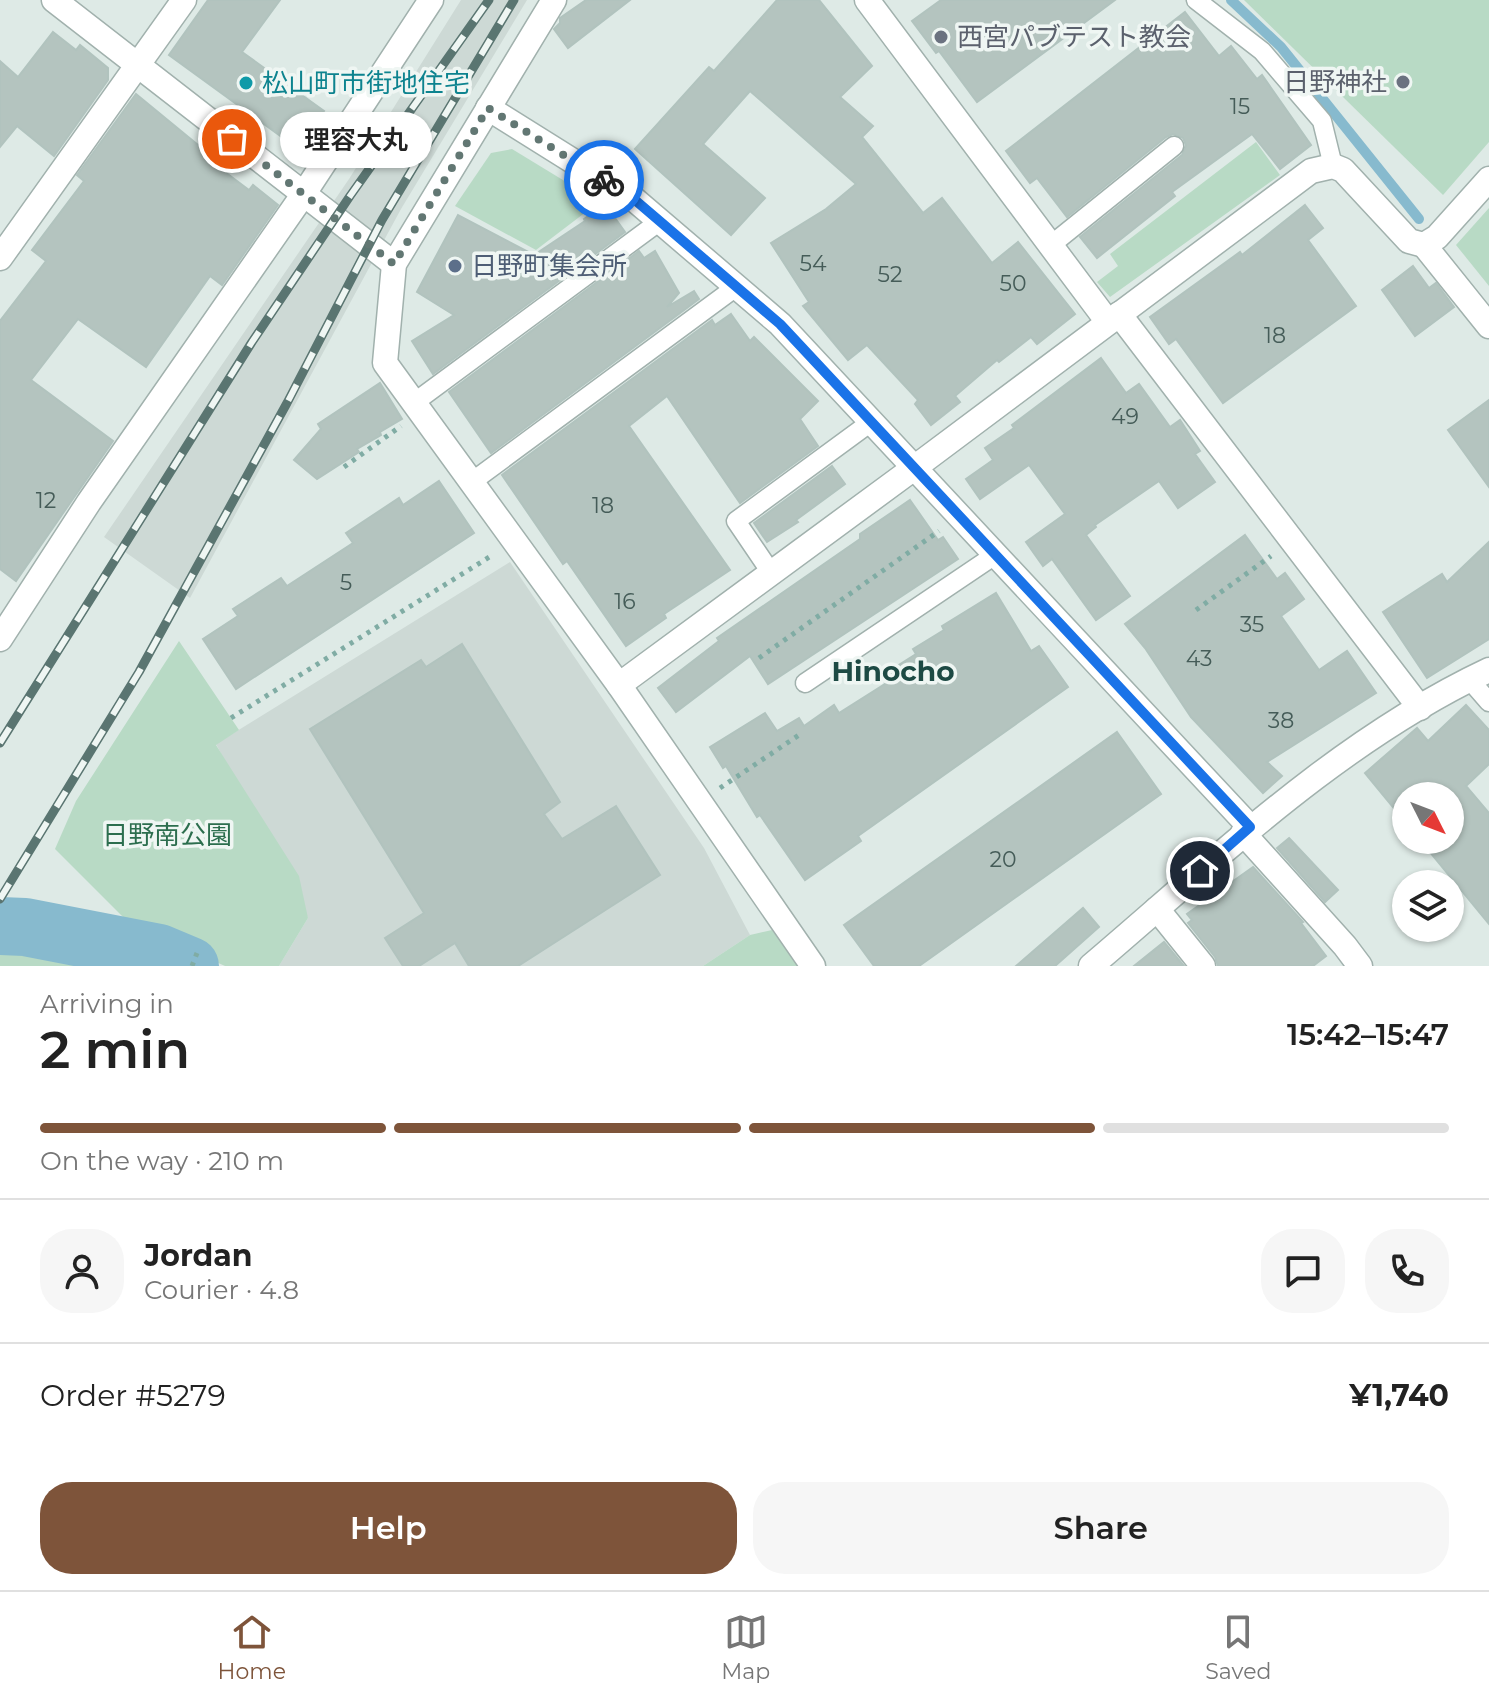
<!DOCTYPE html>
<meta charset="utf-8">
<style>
:root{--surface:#fff;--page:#f6f6f6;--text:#222;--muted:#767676;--line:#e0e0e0;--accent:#7e543a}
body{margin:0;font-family:Montserrat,"Noto Sans JP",sans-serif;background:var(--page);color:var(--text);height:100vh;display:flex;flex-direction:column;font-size:30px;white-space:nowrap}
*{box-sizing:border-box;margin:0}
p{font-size:26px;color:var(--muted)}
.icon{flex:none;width:44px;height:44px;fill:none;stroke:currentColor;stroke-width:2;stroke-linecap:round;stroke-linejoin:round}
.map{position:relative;height:966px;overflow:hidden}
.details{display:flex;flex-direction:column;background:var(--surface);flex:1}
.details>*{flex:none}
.needle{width:52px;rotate:132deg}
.fabs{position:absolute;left:1392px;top:782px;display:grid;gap:16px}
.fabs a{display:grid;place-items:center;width:72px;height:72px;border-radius:50%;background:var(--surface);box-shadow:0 2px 6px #0004;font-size:40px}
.pin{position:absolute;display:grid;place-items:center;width:68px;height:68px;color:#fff;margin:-34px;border:4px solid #fff;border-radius:50%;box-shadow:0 2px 8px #0007}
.courier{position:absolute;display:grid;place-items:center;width:80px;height:80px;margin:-40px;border:6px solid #1a73e8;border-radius:50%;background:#fff;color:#222;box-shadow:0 2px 10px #0007}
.bubble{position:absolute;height:56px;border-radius:28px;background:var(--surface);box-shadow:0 2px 6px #0004;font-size:26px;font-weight:600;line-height:56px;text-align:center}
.overview em{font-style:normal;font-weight:600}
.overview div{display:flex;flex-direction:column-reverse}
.overview{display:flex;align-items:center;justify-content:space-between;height:136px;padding:0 40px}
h1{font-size:52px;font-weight:600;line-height:60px}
.bar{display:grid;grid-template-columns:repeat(4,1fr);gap:12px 8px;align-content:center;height:96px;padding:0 40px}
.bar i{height:10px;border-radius:6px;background:var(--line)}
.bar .on{background:var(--accent)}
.bar p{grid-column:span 4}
.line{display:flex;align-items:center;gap:20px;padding:0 40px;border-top:2px solid var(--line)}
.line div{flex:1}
.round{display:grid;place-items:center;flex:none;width:84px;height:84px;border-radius:32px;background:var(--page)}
.cta{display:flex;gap:16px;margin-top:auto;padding:16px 40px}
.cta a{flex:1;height:92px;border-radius:32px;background:var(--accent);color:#fff;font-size:32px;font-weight:600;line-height:92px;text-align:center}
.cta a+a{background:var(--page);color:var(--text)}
.menu{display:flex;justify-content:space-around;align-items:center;height:112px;border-top:2px solid var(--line);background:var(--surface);font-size:22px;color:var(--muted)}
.menu a{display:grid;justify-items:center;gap:4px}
.menu .on{color:var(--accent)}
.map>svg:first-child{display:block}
.built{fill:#cdd9d5}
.green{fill:#b8dac5}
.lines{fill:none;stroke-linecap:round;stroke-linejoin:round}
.stream{stroke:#87bace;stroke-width:10}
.river{stroke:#87bace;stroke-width:58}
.building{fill:#b4c4bf;stroke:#b1c3be;stroke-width:2}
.service-casing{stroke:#a1b1ad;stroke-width:21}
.minor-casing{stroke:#a1b1ad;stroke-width:27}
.tertiary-casing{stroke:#a1b1ad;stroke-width:27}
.path{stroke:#80aca4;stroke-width:5;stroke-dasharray:4 6;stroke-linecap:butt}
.service{stroke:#fff;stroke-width:18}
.minor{stroke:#fff;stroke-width:24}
.tertiary{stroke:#fff;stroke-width:24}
.rail-casing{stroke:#5a7571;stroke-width:9}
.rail{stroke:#eff6f3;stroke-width:6;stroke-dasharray:18;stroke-linecap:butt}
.done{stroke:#627773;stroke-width:8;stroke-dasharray:0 14.4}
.route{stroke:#1a73e8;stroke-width:10}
.worship-dot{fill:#6b7280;stroke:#eff6f3;stroke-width:3}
.culture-dot{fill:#0f9aa8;stroke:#eff6f3;stroke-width:3}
.service-dot{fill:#5c6f8a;stroke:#eff6f3;stroke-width:3}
.labels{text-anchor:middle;stroke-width:7;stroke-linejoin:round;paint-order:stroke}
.number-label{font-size:22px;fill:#455c58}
.worship-label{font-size:26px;fill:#5b616d;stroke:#eff6f3;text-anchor:start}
.culture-label{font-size:26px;fill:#0d838f;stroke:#eff6f3;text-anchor:start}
.service-label{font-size:26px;fill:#4e5e75;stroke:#eff6f3;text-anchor:start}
.park-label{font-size:26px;fill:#2c6e4e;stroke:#eff6f3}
.neighbourhood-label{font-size:28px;font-weight:bold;fill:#1d4a44;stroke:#eff6f3}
</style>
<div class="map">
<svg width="1489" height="966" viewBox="0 0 1489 966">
<rect width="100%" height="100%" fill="#deeae6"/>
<g class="built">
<polygon points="461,0 527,0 401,209 190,598 104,537 349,179"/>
<polygon points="510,562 704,848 750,935 703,966 279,966 308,918 216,744"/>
</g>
<g class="green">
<polygon points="1244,0 1489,0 1489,142 1443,195"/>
<polygon points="1256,142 1280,175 1110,297 1097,282 1118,266 1110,254"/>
<polygon points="512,149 599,202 536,250 455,206 491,153"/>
<polygon points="1489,208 1489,286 1456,245"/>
<polygon points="179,641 239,730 216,745 299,876 308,918 279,966 225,966 129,923 55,849 76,801"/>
<polygon points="772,930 798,966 703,966 750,935"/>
<polygon points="0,935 120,966 0,966"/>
</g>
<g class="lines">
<polyline class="stream" points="1231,0 1281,47 1419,219"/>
<polyline class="river" points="0,926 25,927 159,953 190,966"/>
</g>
<g class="building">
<polygon points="208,0 280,0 242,52 324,111 297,148 169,55"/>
<polygon points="586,0 630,0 568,48 554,29 560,23 560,18"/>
<polygon points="777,0 819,0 872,66 840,97 873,126 862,137 923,213 942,198 992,263 1018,242 1075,314 1037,344 1031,337 999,362 997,360 955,396 960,402 931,425 915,404 918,400 867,345 848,360 803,306 809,302 771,243 826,209 856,184 750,91 703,144 765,198 731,235 635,149 709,67 714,71"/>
<polygon points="941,0 1115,0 977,102 939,51 936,53 912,21"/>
<polygon points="1185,12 1219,56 1231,46 1257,79 1262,75 1311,145 1280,169 1252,134 1172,192 1175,196 1097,258 1080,237 1182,155 1186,145 1183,138 1173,134 1166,137 1067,217 1037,178 1030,183 1006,151"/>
<polygon points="53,32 76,50 80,45 108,68 108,80 54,156 17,126 0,147 0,61 18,77"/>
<polygon points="136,94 204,150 201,154 249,190 253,185 278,205 222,285 210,276 146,367 78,319 31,380 113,441 16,581 0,569 0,321 46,261 32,250 84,181 77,175"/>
<polygon points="605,204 625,232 433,374 412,341 454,315 417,292 458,215 534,255 585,221 584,219"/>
<polygon points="1305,205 1323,228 1308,240 1356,306 1223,403 1176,339 1169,344 1150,317 1240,252 1242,255"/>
<polygon points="639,251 644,258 655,251 679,293 667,307 694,291 699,299 491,453 449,392"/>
<polygon points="1413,266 1429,288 1436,283 1454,307 1415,336 1382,290"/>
<polygon points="731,314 750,341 754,337 818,401 800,419 818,446 740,503 667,396 629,426 730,570 664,614 666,618 626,646 567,561 563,564 502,475 712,320 715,325"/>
<polygon points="1101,358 1126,393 1139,384 1170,427 1180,420 1200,451 1195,454 1215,482 1178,508 1159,481 1095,525 1096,527 1086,535 1130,596 1096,620 1052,559 1043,566 1026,542 1065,514 1029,465 980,499 966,479 993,460 985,448 1014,428 1012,425"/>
<polygon points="380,383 402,419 380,432 381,435 357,449 359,452 317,479 294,460 321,429 318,424"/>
<polygon points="1489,400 1489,487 1448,430"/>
<polygon points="832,466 845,484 796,520 798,522 767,542 754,523"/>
<polygon points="439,481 474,533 236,689 203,639 238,616 233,609 281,578 287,586 353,543 346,533 399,498 403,505"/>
<polygon points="910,500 938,540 943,537 958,559 768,684 750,656 676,712 658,688 719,641 717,638 860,539 860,534"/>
<polygon points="1245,535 1277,579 1285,573 1304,599 1281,616 1319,670 1347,651 1376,693 1267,762 1282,776 1263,793 1191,717 1145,648 1125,624"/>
<polygon points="1489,542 1489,639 1427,678 1383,612 1442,574 1447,582"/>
<polygon points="996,593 1031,651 1039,646 1068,687 858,836 861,841 805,880 760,815 757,817 726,766 723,768 710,747 765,713 777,731 799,718 804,726 834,705 839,713 888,682 883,675 916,654 913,649 944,630 942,626"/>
<polygon points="462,644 560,802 544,814 562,839 616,806 660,875 518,966 469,966 455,943 419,966 403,966 385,938 424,913 310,729 421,660 426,667"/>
<polygon points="1466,705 1489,730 1489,764 1466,786 1489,813 1489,924 1420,840 1450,840 1450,796 1406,796 1406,823 1365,773 1417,728 1428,741"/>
<polygon points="1117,732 1161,794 919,966 874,966 844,925"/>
<polygon points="1289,838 1338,890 1325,902 1277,848"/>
<polygon points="1253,867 1303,922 1301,923 1326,956 1313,966 1218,966 1215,957 1188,923 1192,920 1187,914"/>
<polygon points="1083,908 1099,927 1055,966 1016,966"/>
<polygon points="1164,942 1184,966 1134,966"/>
</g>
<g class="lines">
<defs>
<g id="service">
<polyline points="1196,0 1262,51 1322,121 1333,166"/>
<polyline points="1051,245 1174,146"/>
<polyline points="415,402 660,221"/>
<polyline points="473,481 736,287"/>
<polyline points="772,574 736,521 871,422"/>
<polyline points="1469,679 1489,702"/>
<polyline points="805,683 995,555"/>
</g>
<g id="minor">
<polyline points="54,0 394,264"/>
<polyline points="554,0 394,264 385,363 619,685 813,966"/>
<polyline points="867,0 1108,322"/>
<polyline points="1424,245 1489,326"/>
<polyline points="0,258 184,0"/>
<polyline points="1119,314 1420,708"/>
<polyline points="0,639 89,502 303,195 431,0"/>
<polyline points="1243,833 1345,946 1360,966"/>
<polyline points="1157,909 1203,966"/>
<path d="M 1091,966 C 1217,859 1338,741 1489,670"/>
</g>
<g id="tertiary">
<polyline points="488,108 635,200 780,324 1250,827"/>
<polyline points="619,685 914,468 1311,171 1333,166 1343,170 1409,241 1424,245 1437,237 1489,179"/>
</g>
</defs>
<use href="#service" class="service-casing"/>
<use href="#minor" class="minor-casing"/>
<use href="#tertiary" class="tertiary-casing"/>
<g class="path">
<polyline points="344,467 401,426"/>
<polyline points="1196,610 1271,556"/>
<polyline points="759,658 939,531"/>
<polyline points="231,718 491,556"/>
<polyline points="720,788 802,733"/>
<polyline points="192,966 197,953"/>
</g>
<use href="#service" class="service"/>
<use href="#minor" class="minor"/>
<use href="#tertiary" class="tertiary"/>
<defs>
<g id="rail">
<polyline points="0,743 252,342 350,196 489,0"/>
<polyline points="0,899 139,672 287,403 382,220 514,0"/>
</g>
</defs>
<use href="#rail" class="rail-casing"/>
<use href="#rail" class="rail"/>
</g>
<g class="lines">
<polyline class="done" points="232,139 394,264 488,108 604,180"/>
<polyline class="route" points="604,180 635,200 780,324 1250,827 1200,871"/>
</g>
<g class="worship-dot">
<circle cx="941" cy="37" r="8"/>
<circle cx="1403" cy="82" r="8"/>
</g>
<circle class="culture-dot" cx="246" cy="83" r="8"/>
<circle class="service-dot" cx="455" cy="266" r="8"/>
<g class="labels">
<g class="number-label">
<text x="1240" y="114">15</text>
<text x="813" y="271">54</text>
<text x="890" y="282">52</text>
<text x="1013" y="291">50</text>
<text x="1275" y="343">18</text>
<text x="1125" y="424">49</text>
<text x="46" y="508">12</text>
<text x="603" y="513">18</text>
<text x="346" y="590">5</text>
<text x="625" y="609">16</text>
<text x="1252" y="632">35</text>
<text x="1199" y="666">43</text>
<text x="1281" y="728">38</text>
<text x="1003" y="867">20</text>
</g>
<g class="worship-label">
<text x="957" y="46">西宮パブテスト教会</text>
<text x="1387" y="91" text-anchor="end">日野神社</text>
</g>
<g class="culture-label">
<text x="262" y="92">松山町市街地住宅</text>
</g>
<g class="service-label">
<text x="471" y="275">日野町集会所</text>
</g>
<g class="park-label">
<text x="167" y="844">日野南公園</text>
</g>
<g class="neighbourhood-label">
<text x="893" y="681">Hinocho</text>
</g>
</g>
</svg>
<div class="fabs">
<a><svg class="needle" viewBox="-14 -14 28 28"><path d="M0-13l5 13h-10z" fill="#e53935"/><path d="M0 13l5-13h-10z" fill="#767676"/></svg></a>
<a><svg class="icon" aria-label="layers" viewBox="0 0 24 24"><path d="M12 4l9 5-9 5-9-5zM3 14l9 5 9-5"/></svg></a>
</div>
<div class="pin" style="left:232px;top:139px;background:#ea580c"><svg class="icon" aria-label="bag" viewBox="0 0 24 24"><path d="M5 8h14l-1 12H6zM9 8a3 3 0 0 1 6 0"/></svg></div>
<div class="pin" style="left:1200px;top:871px;background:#1f2937"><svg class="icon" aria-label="home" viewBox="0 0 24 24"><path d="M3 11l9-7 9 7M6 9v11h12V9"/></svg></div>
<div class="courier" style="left:604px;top:180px"><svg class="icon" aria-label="bike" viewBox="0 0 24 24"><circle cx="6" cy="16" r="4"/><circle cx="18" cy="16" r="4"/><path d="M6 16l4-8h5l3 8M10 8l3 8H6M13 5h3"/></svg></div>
<div class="bubble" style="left:280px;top:112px;width:152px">理容大丸</div>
</div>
<section class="details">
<div class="overview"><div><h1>2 min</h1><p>Arriving in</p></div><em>15:42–15:47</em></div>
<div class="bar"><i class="on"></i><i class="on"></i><i class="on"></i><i></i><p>On the way · 210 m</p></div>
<div class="line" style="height:144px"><a class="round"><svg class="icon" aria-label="person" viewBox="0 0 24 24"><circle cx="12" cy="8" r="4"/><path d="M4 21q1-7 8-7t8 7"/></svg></a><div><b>Jordan</b><p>Courier · 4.8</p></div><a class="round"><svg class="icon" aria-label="chat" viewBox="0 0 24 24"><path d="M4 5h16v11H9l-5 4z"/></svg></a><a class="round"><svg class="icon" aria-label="phone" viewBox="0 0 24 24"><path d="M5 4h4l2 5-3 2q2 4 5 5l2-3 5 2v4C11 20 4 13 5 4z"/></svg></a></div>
<div class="line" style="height:104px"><div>Order #5279</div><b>¥1,740</b></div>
<div class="cta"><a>Help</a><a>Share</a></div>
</section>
<nav class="menu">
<a class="on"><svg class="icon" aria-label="home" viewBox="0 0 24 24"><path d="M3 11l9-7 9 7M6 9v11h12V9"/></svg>Home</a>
<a><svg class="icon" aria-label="map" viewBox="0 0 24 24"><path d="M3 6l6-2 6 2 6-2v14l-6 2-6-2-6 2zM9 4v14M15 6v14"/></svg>Map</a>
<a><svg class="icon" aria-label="saved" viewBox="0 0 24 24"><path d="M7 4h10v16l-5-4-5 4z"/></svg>Saved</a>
</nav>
